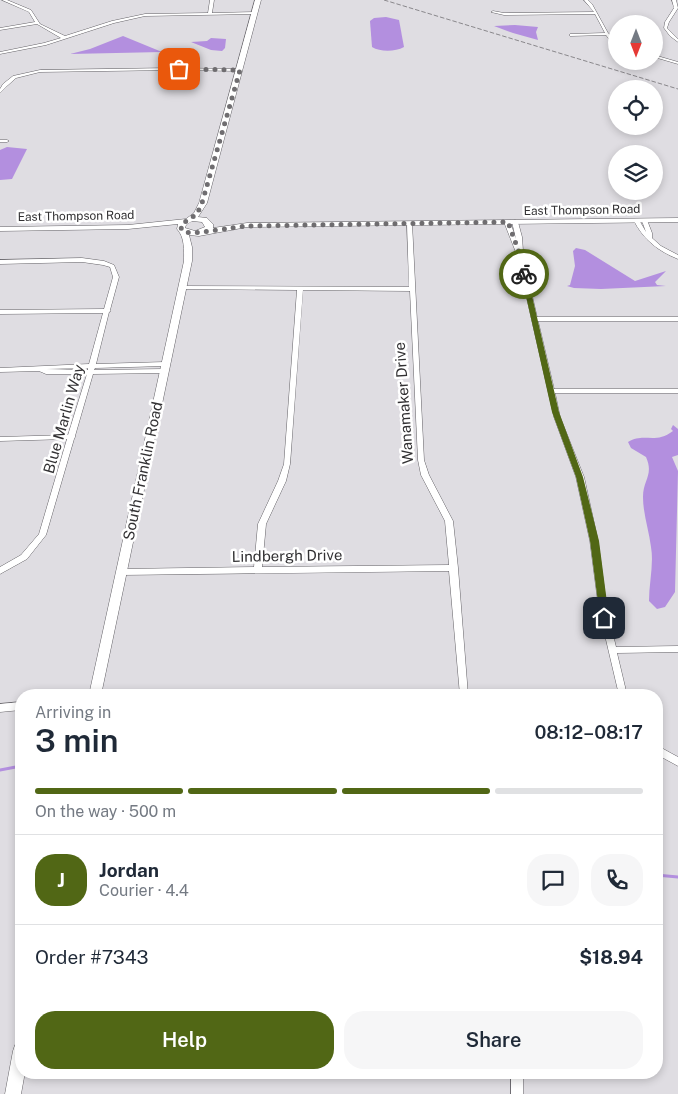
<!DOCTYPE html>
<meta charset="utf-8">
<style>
:root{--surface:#fff;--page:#f6f6f7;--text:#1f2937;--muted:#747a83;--line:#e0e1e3;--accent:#516715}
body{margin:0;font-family:"Public Sans",sans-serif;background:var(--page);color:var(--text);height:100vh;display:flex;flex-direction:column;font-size:19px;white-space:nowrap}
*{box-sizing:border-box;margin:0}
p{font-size:16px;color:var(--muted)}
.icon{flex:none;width:28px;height:28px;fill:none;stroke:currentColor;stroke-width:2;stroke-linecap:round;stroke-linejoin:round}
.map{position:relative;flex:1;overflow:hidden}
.panel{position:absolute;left:15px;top:689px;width:648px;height:390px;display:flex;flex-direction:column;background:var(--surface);border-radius:20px;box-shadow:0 2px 8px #0003}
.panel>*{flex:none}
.needle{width:32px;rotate:180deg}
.fabs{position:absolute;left:608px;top:15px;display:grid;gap:10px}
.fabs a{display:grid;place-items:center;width:55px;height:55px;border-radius:50%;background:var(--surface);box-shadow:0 2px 8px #0003;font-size:25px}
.pin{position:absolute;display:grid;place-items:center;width:42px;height:42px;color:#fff;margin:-21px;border-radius:10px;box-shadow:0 2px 8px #0006}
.courier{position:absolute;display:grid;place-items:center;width:50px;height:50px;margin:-25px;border:4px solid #516715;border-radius:50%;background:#fff;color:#222;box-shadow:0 1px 6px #0007}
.summary em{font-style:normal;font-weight:600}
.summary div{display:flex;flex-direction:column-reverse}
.summary{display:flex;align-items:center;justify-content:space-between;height:85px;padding:0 20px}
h1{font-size:32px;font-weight:600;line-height:38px}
.bar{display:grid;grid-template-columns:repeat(4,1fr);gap:8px 5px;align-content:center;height:60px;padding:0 20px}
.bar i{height:6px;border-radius:4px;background:var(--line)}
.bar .current{background:var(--accent)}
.bar p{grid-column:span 4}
.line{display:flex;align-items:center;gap:12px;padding:0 20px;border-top:1px solid var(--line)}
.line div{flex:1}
.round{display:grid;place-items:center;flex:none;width:52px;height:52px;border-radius:20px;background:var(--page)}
.cta{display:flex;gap:10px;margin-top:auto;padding:10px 20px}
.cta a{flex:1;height:58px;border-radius:20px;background:var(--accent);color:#fff;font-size:20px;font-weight:600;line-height:58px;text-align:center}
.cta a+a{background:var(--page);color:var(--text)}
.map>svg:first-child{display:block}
.water{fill:#b38fdf}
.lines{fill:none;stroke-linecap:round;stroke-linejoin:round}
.stream{stroke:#b38fdf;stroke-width:3}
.street-casing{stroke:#646267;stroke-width:1}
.secondary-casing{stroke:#646267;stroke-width:1}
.street{fill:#fff;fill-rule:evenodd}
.secondary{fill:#fff;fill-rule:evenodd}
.rail{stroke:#89878b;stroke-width:1;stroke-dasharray:4.5 2;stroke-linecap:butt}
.route{fill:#516715}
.done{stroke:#6f6d70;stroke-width:5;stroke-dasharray:0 9}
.labels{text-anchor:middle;stroke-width:5;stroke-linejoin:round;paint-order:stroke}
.far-street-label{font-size:12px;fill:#323133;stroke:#fff}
.street-label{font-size:15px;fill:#323133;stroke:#fff}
</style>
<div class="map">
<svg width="678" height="1094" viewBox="0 0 678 1094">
<rect width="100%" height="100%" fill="#dfdde2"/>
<g class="water">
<path d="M 386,17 L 399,20 L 404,47 C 395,52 380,52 372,47 L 370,21 L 374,18 Z"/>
<polygon points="515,25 538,27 536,32 538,40 513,33 494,26"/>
<polygon points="123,36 162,52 70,54 90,49"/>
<polygon points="211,38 226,39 225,48 222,51 211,50 191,42 207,41"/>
<polygon points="7,147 27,149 12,179 0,180 0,150"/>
<polygon points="576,248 585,250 635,281 666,271 655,282 657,285 666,286 601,289 574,288 567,286 570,285 575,266 573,251"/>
<path d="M 673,425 L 678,429 L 678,455 L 672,457 L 678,471 L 675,592 L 665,607 L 657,609 L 649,601 C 649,583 654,564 651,547 C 649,530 643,514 643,497 C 643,480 654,475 646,457 L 631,448 L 628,442 C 645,432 654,445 673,431 L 671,429 Z"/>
</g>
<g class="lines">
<g class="stream">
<polyline points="0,770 21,766"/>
<polyline points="656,875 678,877"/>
</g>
<defs>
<g id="street">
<polygon points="2,0 7,0 31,10 40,24 65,36 112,21 145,14 208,13 210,0 214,0 212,13 255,12 257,13 255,14 145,16 114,23 46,45 0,54 0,52 44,43 61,38 37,24 0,30 0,28 35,22 29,12"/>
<polygon points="584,0 588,0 592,4 608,33 616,40 616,43 609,39 606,35 570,36 570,34 571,34 605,33 595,14 504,15 491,12 493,11 504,13 594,12"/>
<polygon points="672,0 676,0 678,8 669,22 667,28 678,39 678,42 670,36 664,28 665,22 674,8"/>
<polygon points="654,55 678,62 678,64 654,57"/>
<polygon points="172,68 240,69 242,70 240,71 172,70 40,72 16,78 7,86 0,93 0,89 3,84 13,76 40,70"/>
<polygon points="0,140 7,140 9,141 7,142 0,142"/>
<path d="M 635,220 L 639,220 L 646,232 L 642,221 L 647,220 L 652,233 L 652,238 L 661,246 L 678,255 L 678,259 C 658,251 644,240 634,221 Z"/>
<polygon points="505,221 510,222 516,239 512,222 515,220 518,222 522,237 523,251 522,252 537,317 678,317 678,321 538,321 554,389 678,389 678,393 555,393 560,417 584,477 598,541 607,610 616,647 678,646 678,652 617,653 627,695 619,695 599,610 590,541 576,477 554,417 517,255 504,222"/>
<path d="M 407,222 L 412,223 L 424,460 L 429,475 L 453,521 L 458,568 L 468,695 L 460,695 L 449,571 L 121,575 L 118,574 L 117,572 L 118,570 L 121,569 L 254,567 L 258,524 L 278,481 L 284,464 L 297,290 L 183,289 L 181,288 L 181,286 L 409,287 ZM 303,290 L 410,291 L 418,460 L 421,475 L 445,521 L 449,565 L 262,567 L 266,524 L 286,481 L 290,464 Z"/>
<path d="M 82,258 L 104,261 L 114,265 L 119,277 L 110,310 L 111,311 L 109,312 L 96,364 L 165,362 L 168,364 L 165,366 L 95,368 L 94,370 L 164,369 L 167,371 L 164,373 L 93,374 L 75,436 L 75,437 L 74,439 L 46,535 L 27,559 L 0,574 L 0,567 L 21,555 L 39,534 L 67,439 L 0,441 L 0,437 L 68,435 L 87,374 L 46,374 L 39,371 L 0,372 L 0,368 L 89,364 L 103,313 L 0,314 L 0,310 L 104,309 L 113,277 L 110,267 L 103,265 L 82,262 L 0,264 L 0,260 ZM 88,368 L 88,370 L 46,369 L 47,369 Z"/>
<polygon points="21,702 21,710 0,712 0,704"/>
<polygon points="656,745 678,757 678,766 656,754"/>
<rect x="511" y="1072" width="12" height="22"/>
</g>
<g id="secondary">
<path d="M 255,0 L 261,0 L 207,203 L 198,217 L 207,218 L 213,224 L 213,228 L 247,223 L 678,218 L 678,222 L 247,227 L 199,236 L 189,235 L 192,247 L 192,261 L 101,695 L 89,695 L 184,261 C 184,251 185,237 177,229 L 178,224 L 128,229 L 0,231 L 0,227 L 128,225 L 186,219 L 194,213 L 199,203 ZM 192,221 L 202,222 L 205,227 L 195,231 L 185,228 L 186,225 Z"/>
<polygon points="21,1043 21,1072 25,1072 21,1094 5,1094 13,1051 15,1045"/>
</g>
</defs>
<use href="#street" class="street-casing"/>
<use href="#secondary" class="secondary-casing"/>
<use href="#street" class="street"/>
<use href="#secondary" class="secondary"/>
<polyline class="rail" points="384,0 678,89"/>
</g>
<polygon class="route" points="524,273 527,274 559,412 583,477 599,541 609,618 604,622 600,618 590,541 576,477 552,412 521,274"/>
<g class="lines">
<path class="done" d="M 179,69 L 240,70 L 202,203 L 197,214 L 182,224 L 181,228 L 184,232 C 194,235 233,227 247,226 L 508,222 L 520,255 L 524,274"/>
</g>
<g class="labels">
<g class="far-street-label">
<text transform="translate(582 210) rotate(-1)" y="4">East Thompson Road</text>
<text transform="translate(76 216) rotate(-1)" y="4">East Thompson Road</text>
</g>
<g class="street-label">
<text transform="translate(404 403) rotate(-94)" y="5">Wanamaker Drive</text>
<text transform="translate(64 419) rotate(-74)" y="5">Blue Marlin Way</text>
<text transform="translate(143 471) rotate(-78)" y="5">South Franklin Road</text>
<text transform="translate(287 556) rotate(-1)" y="5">Lindbergh Drive</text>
</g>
</g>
</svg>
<div class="fabs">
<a><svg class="needle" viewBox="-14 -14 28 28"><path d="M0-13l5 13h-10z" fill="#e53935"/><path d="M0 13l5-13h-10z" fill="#747a83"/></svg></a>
<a><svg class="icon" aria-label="locate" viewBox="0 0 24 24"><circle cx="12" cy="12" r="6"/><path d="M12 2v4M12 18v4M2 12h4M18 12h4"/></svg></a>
<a><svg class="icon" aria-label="layers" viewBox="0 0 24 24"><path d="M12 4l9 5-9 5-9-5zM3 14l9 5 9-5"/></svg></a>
</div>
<div class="pin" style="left:179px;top:69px;background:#ea580c"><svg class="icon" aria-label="bag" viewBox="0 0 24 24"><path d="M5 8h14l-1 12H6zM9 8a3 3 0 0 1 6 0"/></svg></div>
<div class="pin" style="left:604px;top:618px;background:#1f2937"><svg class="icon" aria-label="home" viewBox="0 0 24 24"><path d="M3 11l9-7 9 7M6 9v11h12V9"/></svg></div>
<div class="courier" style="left:524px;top:274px"><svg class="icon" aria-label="bike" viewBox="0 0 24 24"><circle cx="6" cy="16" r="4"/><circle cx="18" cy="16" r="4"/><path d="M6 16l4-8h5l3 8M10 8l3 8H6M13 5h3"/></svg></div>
<section class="panel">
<div class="summary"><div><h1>3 min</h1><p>Arriving in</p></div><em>08:12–08:17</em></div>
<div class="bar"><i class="current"></i><i class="current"></i><i class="current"></i><i></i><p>On the way · 500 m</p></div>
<div class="line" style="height:90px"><b class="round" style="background:var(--accent);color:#fff">J</b><div><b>Jordan</b><p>Courier · 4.4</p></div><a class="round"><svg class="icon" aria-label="chat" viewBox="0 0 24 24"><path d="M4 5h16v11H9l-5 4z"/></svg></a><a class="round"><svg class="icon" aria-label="phone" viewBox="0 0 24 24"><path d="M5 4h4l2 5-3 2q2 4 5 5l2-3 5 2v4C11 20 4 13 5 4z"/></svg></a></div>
<div class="line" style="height:65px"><div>Order #7343</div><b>$18.94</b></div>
<div class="cta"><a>Help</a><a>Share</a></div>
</section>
</div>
